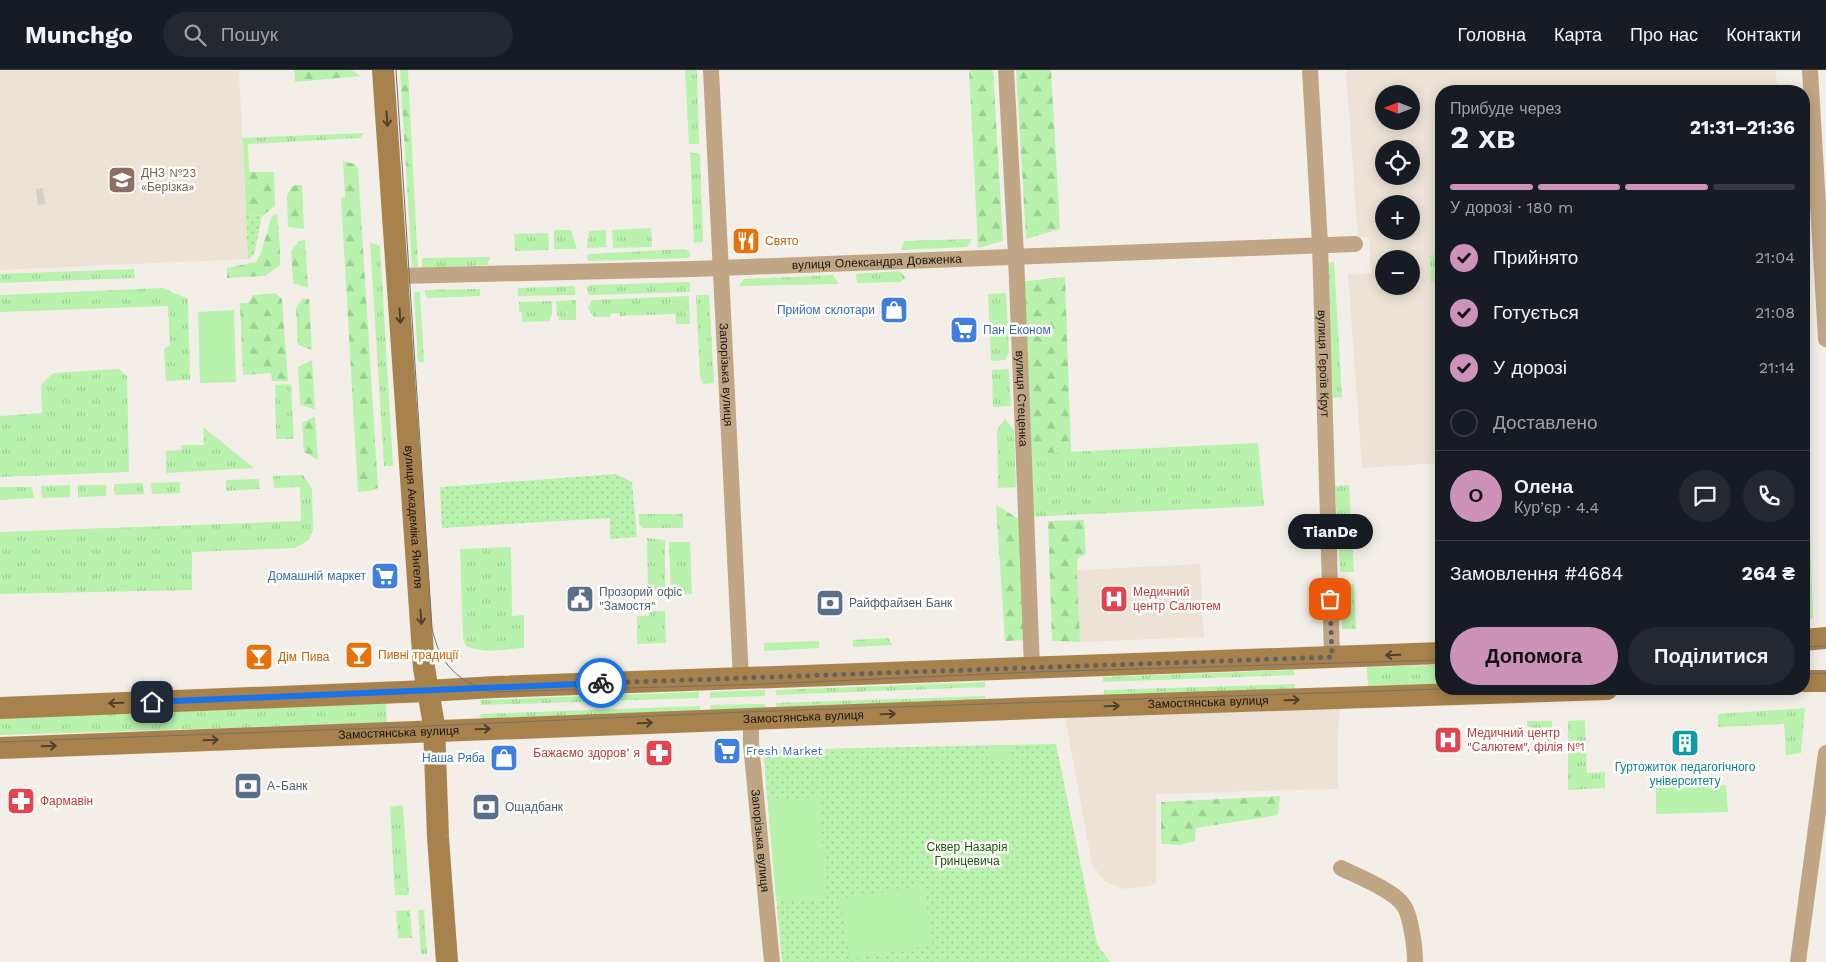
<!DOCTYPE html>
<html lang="uk">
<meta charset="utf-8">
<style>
:root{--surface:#171b24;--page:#242831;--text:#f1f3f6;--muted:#9ea1a6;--line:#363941;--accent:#cd92b7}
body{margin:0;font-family:"Work Sans",sans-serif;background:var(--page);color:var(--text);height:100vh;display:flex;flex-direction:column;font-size:19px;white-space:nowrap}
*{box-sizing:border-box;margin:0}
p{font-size:16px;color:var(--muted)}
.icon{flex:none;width:28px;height:28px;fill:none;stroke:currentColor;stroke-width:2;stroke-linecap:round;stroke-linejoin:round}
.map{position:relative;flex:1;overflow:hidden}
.side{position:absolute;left:1435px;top:15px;width:375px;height:610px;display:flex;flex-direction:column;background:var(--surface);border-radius:20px;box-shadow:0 2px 12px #0003}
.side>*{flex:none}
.needle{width:32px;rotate:270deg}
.controls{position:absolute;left:1375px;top:15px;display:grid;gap:10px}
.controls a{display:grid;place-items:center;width:45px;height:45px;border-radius:50%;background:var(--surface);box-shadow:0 2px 12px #0003;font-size:25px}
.pin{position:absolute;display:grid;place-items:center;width:42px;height:42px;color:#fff;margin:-21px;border-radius:10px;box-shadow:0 2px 8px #0006}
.courier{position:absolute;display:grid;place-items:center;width:50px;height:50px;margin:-25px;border:4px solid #1a73e8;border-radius:50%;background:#fff;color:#222;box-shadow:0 1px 6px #0007}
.bubble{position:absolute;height:35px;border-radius:18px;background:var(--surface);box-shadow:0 2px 12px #0003;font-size:16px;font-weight:700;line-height:35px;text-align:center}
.headline em{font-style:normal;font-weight:700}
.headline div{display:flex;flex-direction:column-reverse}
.headline{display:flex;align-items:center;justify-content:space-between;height:85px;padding:0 15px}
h1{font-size:32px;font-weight:700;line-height:38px}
.bar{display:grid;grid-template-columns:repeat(4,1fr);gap:8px 5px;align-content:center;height:60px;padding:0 15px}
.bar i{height:6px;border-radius:4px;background:var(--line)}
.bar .on{background:var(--accent)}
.bar p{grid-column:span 4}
.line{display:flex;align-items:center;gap:12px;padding:0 15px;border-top:1px solid var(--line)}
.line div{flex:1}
.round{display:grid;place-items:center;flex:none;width:52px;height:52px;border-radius:26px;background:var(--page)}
ol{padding:0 15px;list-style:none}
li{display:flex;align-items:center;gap:15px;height:55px}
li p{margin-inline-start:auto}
li .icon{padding:5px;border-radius:50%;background:var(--accent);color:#111;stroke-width:4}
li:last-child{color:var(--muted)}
li i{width:28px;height:28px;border:2px solid var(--line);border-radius:50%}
.cta{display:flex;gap:10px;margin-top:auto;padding:10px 15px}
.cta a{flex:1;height:58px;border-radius:30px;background:var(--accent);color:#111;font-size:20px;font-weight:700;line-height:58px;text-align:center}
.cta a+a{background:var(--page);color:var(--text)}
header{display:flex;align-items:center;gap:30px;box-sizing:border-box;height:70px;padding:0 25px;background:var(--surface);border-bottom:1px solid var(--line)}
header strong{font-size:24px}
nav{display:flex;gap:28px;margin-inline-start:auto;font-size:18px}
.search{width:350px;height:45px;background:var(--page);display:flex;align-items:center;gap:12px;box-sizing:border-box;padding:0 18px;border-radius:28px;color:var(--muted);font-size:19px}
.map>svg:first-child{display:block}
.built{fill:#ece3d6;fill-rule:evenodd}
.grass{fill:url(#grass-tufts)}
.forest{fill:url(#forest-firs)}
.park{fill:url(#park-dots)}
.garden{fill:#b8f2ad}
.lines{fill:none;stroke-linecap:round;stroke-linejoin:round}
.minor-tunnel{stroke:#d2cec8;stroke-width:16;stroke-dasharray:16 8;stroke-linecap:butt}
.minor{stroke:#c0a684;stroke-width:16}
.secondary{stroke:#a8824c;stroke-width:22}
.tram{stroke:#73706c;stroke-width:1}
.oneway{stroke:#51412a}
.done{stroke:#64615e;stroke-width:5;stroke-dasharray:0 9}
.route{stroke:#1a73e8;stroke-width:6}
.labels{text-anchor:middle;stroke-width:5;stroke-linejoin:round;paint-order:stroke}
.education-label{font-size:12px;fill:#785e54;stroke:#fefdfa;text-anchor:start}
.food-label{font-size:12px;fill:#c56008;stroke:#fefdfa;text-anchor:start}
.street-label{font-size:12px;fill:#171513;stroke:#fefdfa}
.shop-label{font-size:12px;fill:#366cbe;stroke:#fefdfa;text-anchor:end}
.service-label{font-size:12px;fill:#4e5e75;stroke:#fefdfa;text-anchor:start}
.health-label{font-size:12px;fill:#be3a42;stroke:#fefdfa;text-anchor:start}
.culture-label{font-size:12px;fill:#0d838f;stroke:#fefdfa}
.park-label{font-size:12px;fill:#19580b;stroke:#fefdfa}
</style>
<header>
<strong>Munchgo</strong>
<div class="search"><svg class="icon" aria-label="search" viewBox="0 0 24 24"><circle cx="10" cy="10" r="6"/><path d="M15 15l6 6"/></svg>Пошук</div>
<nav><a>Головна</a><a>Карта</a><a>Про нас</a><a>Контакти</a></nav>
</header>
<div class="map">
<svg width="1826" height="892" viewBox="0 0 1826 892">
<defs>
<pattern id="grass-tufts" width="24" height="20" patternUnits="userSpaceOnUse" patternTransform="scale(1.25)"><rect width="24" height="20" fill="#b8f2ad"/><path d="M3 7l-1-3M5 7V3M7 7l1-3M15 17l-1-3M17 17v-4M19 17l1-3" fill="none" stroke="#9dcf94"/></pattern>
<pattern id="forest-firs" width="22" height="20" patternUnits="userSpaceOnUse" patternTransform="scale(1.25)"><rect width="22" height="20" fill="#b8f2ad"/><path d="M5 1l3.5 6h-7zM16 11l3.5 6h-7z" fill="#9dcf94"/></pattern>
<pattern id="park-dots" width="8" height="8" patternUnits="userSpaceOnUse" patternTransform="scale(1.25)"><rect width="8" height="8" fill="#b8f2ad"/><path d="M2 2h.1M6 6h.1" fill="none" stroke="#9dcf94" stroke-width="1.8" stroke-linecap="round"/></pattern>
</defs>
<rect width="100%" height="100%" fill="#f3efe8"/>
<g class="built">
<polygon points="0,0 239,0 248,189 0,200"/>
<path d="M 1346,0 L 1776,0 L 1777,21 L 1441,21 L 1441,451 L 1440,393 L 1362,398 L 1348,204 L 1371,203 L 1369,167 L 1358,168 ZM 1384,24 L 1411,24 L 1411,51 L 1384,51 ZM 1384,79 L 1411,79 L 1411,106 L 1384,106 ZM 1384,134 L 1411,134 L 1411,161 L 1384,161 ZM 1384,189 L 1411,189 L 1411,216 L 1384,216 Z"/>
<polygon points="1200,494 1204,567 1080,572 1077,500"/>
<polygon points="1340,638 1337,679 1338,719 1156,724 1156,812 1150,816 1125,819 1105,812 1092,794 1065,647"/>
</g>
<g class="grass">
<polygon points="685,0 697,0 699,74 689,74"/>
<polygon points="364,63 360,68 248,74 243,74 242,68"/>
<polygon points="690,82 700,84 703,172 694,173"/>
<polygon points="651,158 652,177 613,178 612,160"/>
<polygon points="554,160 571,160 577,179 554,179"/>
<polygon points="606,160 606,177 587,178 589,161"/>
<polygon points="548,163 549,180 515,181 514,164"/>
<polygon points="972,169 967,177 901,180 904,171"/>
<polygon points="370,172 380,176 393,396 384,396"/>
<polygon points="684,179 689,181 690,186 688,188 590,191 588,191 587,186 589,184"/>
<polygon points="1430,185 1441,185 1441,212 1431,213"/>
<polygon points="490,187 487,195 422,198 422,188"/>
<polygon points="1334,192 1342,327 1333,328 1325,193"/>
<polygon points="134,199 135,208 0,213 0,204"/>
<polygon points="900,201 906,208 900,212 857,213 856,204"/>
<polygon points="833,205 839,214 739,216 744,209"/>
<polygon points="690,212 690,222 590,225 588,224 587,217 590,215"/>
<polygon points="575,216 575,225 518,226 518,218"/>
<polygon points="163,218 188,229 190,310 166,311 164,279 170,275 168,236 0,242 0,225"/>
<polygon points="480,219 480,226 428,228 425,225 425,220"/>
<polygon points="414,222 420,222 424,292 418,292"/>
<polygon points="1006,223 1009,283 1005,290 991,291 988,224"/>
<polygon points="696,225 709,225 714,313 703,314 700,305"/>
<polygon points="689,226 690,254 676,254 675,244 620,246 619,243 610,244 610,247 594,247 588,238 592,230"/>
<polygon points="576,230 576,250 559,250 559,246 557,246 556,231"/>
<polygon points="552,231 552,246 550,247 550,251 522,252 522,242 519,242 519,232"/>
<polygon points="119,299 127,306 129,402 0,407 0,346 42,343 41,315 53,303"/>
<polygon points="1009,299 1011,336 993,337 992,300"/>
<polygon points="291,314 294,369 276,369 275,315"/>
<polygon points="1005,349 1014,360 1016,417 998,418 997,360"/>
<polygon points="203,357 254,398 166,403 166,381 182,380 181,375 204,375"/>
<polygon points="1258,373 1264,436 1026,447 1024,384"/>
<polygon points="303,405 312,419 313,460 309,470 295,478 192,482 192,520 0,524 0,462 301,451 300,417 274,418 273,406"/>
<polygon points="259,409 260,419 226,421 226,410"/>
<polygon points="180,412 180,423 152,424 151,413"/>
<polygon points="143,413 144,424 115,425 114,414"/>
<polygon points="70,415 70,427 42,428 41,416"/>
<polygon points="78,415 106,415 106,426 78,427"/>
<polygon points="1349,415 1354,502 1340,502 1335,416"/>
<polygon points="0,417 32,417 34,428 0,430"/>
<polygon points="639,444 683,444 683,458 643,458 639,454"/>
<polygon points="1804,458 1810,458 1813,549 1804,549"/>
<polygon points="647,468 665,470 665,525 648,525"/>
<polygon points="669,472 690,472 692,524 671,525"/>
<path d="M 511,477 L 512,546 L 524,545 L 524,578 C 506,579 483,584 466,576 L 463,568 L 460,479 Z"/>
<polygon points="1354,514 1356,559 1342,559 1340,515"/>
<polygon points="649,541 665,541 666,573 637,574 637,546 649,546"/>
<polygon points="888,568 893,575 853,577 853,570"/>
<polygon points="819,571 819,578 764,581 764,573"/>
<polygon points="1441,595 1441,614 1368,616 1367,597"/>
<polygon points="1294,600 1295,605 1103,612 1103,607"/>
<polygon points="985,612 985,617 776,625 776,620"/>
<polygon points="1295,614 1295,619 1104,626 1104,620"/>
<polygon points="765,620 765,626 710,628 710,622"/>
<polygon points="699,622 699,628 481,635 480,630"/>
<polygon points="985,626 985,632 776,638 776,633"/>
<polygon points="386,633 387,653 0,665 0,647"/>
<polygon points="765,634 765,639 711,641 710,635"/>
<polygon points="700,636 700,642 481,650 480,644"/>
<polygon points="1805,638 1801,683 1786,685 1784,654 1718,657 1718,644"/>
<polygon points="1585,650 1587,703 1605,702 1605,718 1568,720 1568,651"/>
<path d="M 1527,651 L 1552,651 L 1552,672 C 1537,672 1527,667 1527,651 Z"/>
<polygon points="403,735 409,825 395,825 390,737"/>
<polygon points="410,840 412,868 398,868 396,841"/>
<polygon points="418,840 424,840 427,884 421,884"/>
</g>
<g class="forest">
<polygon points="294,0 351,0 361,6 295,12"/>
<polygon points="400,0 408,0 418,197 412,197"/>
<polygon points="969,0 993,0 1003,171 978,178"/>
<polygon points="1016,0 1051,0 1060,159 1026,169"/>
<polygon points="243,74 248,74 249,102 274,102 275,136 262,146 246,145"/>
<polygon points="343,91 355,94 358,99 378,418 370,421 358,422 341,128 345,127"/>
<polygon points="297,115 302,115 304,159 288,157 287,126 292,116"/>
<polygon points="277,144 280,178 280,195 265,206 227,208 227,198 256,192 260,185 272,146"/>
<polygon points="305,170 308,218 293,213 291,181 299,171"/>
<polygon points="1065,207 1071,382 1024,384 1017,212"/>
<polygon points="275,223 282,229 288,311 272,311 271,303 243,305 240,233 248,233 253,225"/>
<polygon points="302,229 309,229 312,280 298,275 296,238"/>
<polygon points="312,290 315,340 300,334 298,297"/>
<polygon points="315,346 318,390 304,382 302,353"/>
<polygon points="996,435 1019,449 1025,570 1005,571"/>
<polygon points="1084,450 1086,484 1078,488 1077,500 1080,572 1052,571 1048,451"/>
<polygon points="1280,726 1278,745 1196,758 1195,771 1180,775 1161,774 1161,732"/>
</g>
<g class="park">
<polygon points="246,145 262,146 254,185 248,189"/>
<polygon points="616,404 632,412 637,467 610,469 610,448 442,458 440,417"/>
<polygon points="1056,674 1097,874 1110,892 782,892 763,680"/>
</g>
<g class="garden">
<polygon points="234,240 236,312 200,313 198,242"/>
<polygon points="1009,675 1009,690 988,691 988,676"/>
<polygon points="1726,715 1728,742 1656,744 1656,718"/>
<polygon points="819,727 827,828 776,831 768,732"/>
<polygon points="923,816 933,875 850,889 840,829"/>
</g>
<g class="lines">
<polyline class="minor-tunnel" points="37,127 44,126"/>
<g class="minor">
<path id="s1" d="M 711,0 L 741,609"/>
<path id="s2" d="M 1006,0 L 1016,185 L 1032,598"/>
<path id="s3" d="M 1310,0 L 1320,174 L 1332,587"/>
<polyline points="1810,0 1826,269"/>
<path id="s4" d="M 398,206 L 693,199 L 1355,174"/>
<path id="s5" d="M 751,650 L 751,674 L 772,892"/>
<path d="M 1341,798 C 1357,806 1395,821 1404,836 C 1411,847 1415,878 1415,892"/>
<polyline points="1798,892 1826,683"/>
</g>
<g class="secondary">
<path id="s6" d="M 383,0 L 424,598 L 434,655 L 438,767 L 447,892"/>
<polyline points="1804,570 1826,568"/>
<polyline points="1804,611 1826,611"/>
<polyline points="0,638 427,621 495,617 1441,583"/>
<path id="s7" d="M 0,678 L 1063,637 L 1607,619"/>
</g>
<g class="tram">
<path d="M 396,0 L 432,558 C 440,595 457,611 492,622 L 767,614 L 1032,602 L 1441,590"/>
<polyline points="1804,577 1826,576"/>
<polyline points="1804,604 1826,603"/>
<polyline points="0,672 404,657 745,642 1441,619"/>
</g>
</g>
<defs><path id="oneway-shaft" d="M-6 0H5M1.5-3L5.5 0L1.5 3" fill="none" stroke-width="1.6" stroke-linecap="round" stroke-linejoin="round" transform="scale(1.25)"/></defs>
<g class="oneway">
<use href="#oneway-shaft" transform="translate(387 49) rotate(86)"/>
<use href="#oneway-shaft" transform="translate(400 246) rotate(86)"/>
<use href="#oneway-shaft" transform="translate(421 547) rotate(86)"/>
<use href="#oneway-shaft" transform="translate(1393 585) rotate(178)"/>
<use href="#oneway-shaft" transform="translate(1292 630) rotate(-2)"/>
<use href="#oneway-shaft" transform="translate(116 633) rotate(178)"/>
<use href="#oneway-shaft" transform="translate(1112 636) rotate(-2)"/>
<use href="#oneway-shaft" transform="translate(888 644) rotate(-2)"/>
<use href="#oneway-shaft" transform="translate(645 653) rotate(-2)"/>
<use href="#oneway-shaft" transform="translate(483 659) rotate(-2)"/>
<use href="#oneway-shaft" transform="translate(211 670) rotate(-2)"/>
<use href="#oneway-shaft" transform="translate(49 676) rotate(-2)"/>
</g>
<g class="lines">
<polyline class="done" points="601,613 1332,587 1330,529"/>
<polyline class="route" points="152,632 601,613"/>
</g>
<defs>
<symbol id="school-square" viewBox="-11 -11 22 22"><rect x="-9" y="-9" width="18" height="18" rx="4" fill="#8d6e63" stroke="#fefdfa"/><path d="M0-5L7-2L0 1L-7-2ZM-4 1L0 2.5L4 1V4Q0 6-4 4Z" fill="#fff"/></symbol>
<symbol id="restaurant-square" viewBox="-11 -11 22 22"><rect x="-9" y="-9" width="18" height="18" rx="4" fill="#e8710a" stroke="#fefdfa"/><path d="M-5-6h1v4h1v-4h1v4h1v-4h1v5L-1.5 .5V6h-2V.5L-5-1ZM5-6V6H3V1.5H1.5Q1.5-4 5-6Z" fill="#fff"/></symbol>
<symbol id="shop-square" viewBox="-11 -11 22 22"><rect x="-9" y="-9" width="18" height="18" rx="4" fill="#3f7fe0" stroke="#fefdfa"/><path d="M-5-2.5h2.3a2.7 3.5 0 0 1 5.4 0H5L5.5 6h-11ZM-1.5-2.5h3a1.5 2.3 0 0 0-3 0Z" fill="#fff"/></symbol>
<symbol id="supermarket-square" viewBox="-11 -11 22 22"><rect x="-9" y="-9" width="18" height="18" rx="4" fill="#3f7fe0" stroke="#fefdfa"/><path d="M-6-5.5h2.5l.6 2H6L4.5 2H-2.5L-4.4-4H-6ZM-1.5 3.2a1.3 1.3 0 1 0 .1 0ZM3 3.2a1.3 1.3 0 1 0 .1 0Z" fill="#fff"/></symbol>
<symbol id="civic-square" viewBox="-11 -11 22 22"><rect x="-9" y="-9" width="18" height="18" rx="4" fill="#5c6f8a" stroke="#fefdfa"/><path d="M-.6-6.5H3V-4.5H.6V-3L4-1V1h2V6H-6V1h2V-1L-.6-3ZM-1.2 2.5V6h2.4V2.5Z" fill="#fff"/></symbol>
<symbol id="hospital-square" viewBox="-11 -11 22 22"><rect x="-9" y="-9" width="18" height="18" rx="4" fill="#e0444e" stroke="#fefdfa"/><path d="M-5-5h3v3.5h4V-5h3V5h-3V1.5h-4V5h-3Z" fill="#fff"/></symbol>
<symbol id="bank-square" viewBox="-11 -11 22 22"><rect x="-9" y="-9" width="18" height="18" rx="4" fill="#5c6f8a" stroke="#fefdfa"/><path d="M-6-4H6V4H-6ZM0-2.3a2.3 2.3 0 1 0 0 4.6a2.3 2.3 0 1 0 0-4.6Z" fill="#fff"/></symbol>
<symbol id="bar-square" viewBox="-11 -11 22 22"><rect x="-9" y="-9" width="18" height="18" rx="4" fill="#e8710a" stroke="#fefdfa"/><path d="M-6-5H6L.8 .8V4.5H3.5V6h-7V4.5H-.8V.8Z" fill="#fff"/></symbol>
<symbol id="building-square" viewBox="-11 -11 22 22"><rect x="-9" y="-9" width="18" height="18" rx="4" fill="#0f9aa8" stroke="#fefdfa"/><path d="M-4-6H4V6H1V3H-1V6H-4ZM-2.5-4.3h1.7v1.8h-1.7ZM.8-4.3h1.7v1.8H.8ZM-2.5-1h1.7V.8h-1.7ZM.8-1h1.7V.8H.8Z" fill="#fff"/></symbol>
<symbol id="pharmacy-square" viewBox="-11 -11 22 22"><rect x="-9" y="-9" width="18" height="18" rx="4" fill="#e0444e" stroke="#fefdfa"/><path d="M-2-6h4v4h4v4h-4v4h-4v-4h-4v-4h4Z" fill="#fff"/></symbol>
</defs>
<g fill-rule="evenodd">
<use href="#school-square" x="106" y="94" width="32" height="32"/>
<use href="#restaurant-square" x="730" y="155" width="32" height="32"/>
<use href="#shop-square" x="878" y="224" width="32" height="32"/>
<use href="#supermarket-square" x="948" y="244" width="32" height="32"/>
<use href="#supermarket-square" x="369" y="490" width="32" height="32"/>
<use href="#civic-square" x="564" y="513" width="32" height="32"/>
<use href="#hospital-square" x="1098" y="513" width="32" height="32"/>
<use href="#bank-square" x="814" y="517" width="32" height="32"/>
<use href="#bar-square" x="343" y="569" width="32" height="32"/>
<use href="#bar-square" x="243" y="571" width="32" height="32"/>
<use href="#hospital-square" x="1432" y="654" width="32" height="32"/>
<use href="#building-square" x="1669" y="657" width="32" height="32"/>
<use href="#supermarket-square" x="711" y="665" width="32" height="32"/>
<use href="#pharmacy-square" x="643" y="667" width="32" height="32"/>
<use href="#shop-square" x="488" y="672" width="32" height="32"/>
<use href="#bank-square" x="232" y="700" width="32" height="32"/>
<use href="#pharmacy-square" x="5" y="715" width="32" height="32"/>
<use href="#bank-square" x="470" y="721" width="32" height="32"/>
</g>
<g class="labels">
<g class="education-label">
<text x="141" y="107">ДНЗ №23<tspan x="141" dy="14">«Берізка»</tspan></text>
</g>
<g class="food-label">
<text x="765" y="175">Свято</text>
<text x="378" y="589">Пивні традиції</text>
<text x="278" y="591">Дім Пива</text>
</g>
<g class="street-label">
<text dy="4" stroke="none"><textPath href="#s4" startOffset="479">вулиця Олександра Довженка</textPath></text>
<text dy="4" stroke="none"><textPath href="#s3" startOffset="294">вулиця Героїв Крут</textPath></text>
<text dy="4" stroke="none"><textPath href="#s1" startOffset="305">Запорізька вулиця</textPath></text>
<text dy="4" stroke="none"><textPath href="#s2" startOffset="329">вулиця Стеценка</textPath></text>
<text dy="4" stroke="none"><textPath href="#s6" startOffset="448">вулиця Академіка Янгеля</textPath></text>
<text dy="4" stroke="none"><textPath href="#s7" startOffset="1209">Замостянська вулиця</textPath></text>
<text dy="4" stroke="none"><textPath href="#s7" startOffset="804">Замостянська вулиця</textPath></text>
<text dy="4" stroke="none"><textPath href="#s7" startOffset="399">Замостянська вулиця</textPath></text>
<text dy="4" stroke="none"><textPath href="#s5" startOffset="121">Запорізька вулиця</textPath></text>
</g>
<g class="shop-label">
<text x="875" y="244">Прийом склотари</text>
<text x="983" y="264" text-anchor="start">Пан Економ</text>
<text x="366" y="510">Домашній маркет</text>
<text x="746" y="685" text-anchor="start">Fresh Market</text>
<text x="485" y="692">Наша Ряба</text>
</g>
<g class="service-label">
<text x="599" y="526">Прозорий офіс<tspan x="599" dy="14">"Замостя"</tspan></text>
<text x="849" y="537">Райффайзен Банк</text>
<text x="267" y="720">А-Банк</text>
<text x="505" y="741">Ощадбанк</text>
</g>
<g class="health-label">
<text x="1133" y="526">Медичний<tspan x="1133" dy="14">центр Салютем</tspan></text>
<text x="1467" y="667">Медичний центр<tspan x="1467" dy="14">"Салютем", філія №1</tspan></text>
<text x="640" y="687" text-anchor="end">Бажаємо здоровʼя</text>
<text x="40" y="735">Фармавін</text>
</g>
<g class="culture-label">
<text x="1685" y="701">Гуртожиток педагогічного<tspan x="1685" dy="14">університету</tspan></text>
</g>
<g class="park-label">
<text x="967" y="781">Сквер Назарія<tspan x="967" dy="14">Гринцевича</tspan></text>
</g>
</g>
</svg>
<div class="controls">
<a><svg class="needle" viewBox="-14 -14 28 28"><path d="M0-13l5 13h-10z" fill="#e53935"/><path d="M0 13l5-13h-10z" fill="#9ea1a6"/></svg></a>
<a><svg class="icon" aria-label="locate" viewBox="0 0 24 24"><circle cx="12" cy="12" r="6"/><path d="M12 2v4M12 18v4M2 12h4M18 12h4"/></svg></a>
<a>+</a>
<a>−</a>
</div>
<div class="pin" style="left:1330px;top:529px;background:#ea580c"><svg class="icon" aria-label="bag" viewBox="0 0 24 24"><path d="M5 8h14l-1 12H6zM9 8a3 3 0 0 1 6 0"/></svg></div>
<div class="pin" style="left:152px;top:632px;background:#1f2937"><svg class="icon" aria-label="home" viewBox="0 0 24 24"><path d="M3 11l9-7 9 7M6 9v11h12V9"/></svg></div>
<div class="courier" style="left:601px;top:613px"><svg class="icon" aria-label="bike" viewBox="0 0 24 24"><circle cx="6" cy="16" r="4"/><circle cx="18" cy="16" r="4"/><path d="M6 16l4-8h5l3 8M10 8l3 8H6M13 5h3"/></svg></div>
<div class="bubble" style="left:1288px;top:444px;width:85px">TianDe</div>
<section class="side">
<div class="headline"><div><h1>2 хв</h1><p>Прибуде через</p></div><em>21:31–21:36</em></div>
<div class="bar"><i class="on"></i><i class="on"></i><i class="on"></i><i></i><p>У дорозі · 180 m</p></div>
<ol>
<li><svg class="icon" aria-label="check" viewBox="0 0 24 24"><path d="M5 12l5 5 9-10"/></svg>Прийнято<p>21:04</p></li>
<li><svg class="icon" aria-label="check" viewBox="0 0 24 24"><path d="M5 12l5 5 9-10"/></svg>Готується<p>21:08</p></li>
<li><svg class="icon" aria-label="check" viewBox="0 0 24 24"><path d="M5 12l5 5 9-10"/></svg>У дорозі<p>21:14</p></li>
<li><i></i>Доставлено</li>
</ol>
<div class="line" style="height:90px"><b class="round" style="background:var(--accent);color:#111">О</b><div><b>Олена</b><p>Кур’єр · 4.4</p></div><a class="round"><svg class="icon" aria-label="chat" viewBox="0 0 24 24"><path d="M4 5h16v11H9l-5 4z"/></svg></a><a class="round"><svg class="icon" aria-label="phone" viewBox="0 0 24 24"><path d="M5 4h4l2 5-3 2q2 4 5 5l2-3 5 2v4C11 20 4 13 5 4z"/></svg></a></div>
<div class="line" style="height:65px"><div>Замовлення #4684</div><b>264 ₴</b></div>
<div class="cta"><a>Допомога</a><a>Поділитися</a></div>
</section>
</div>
